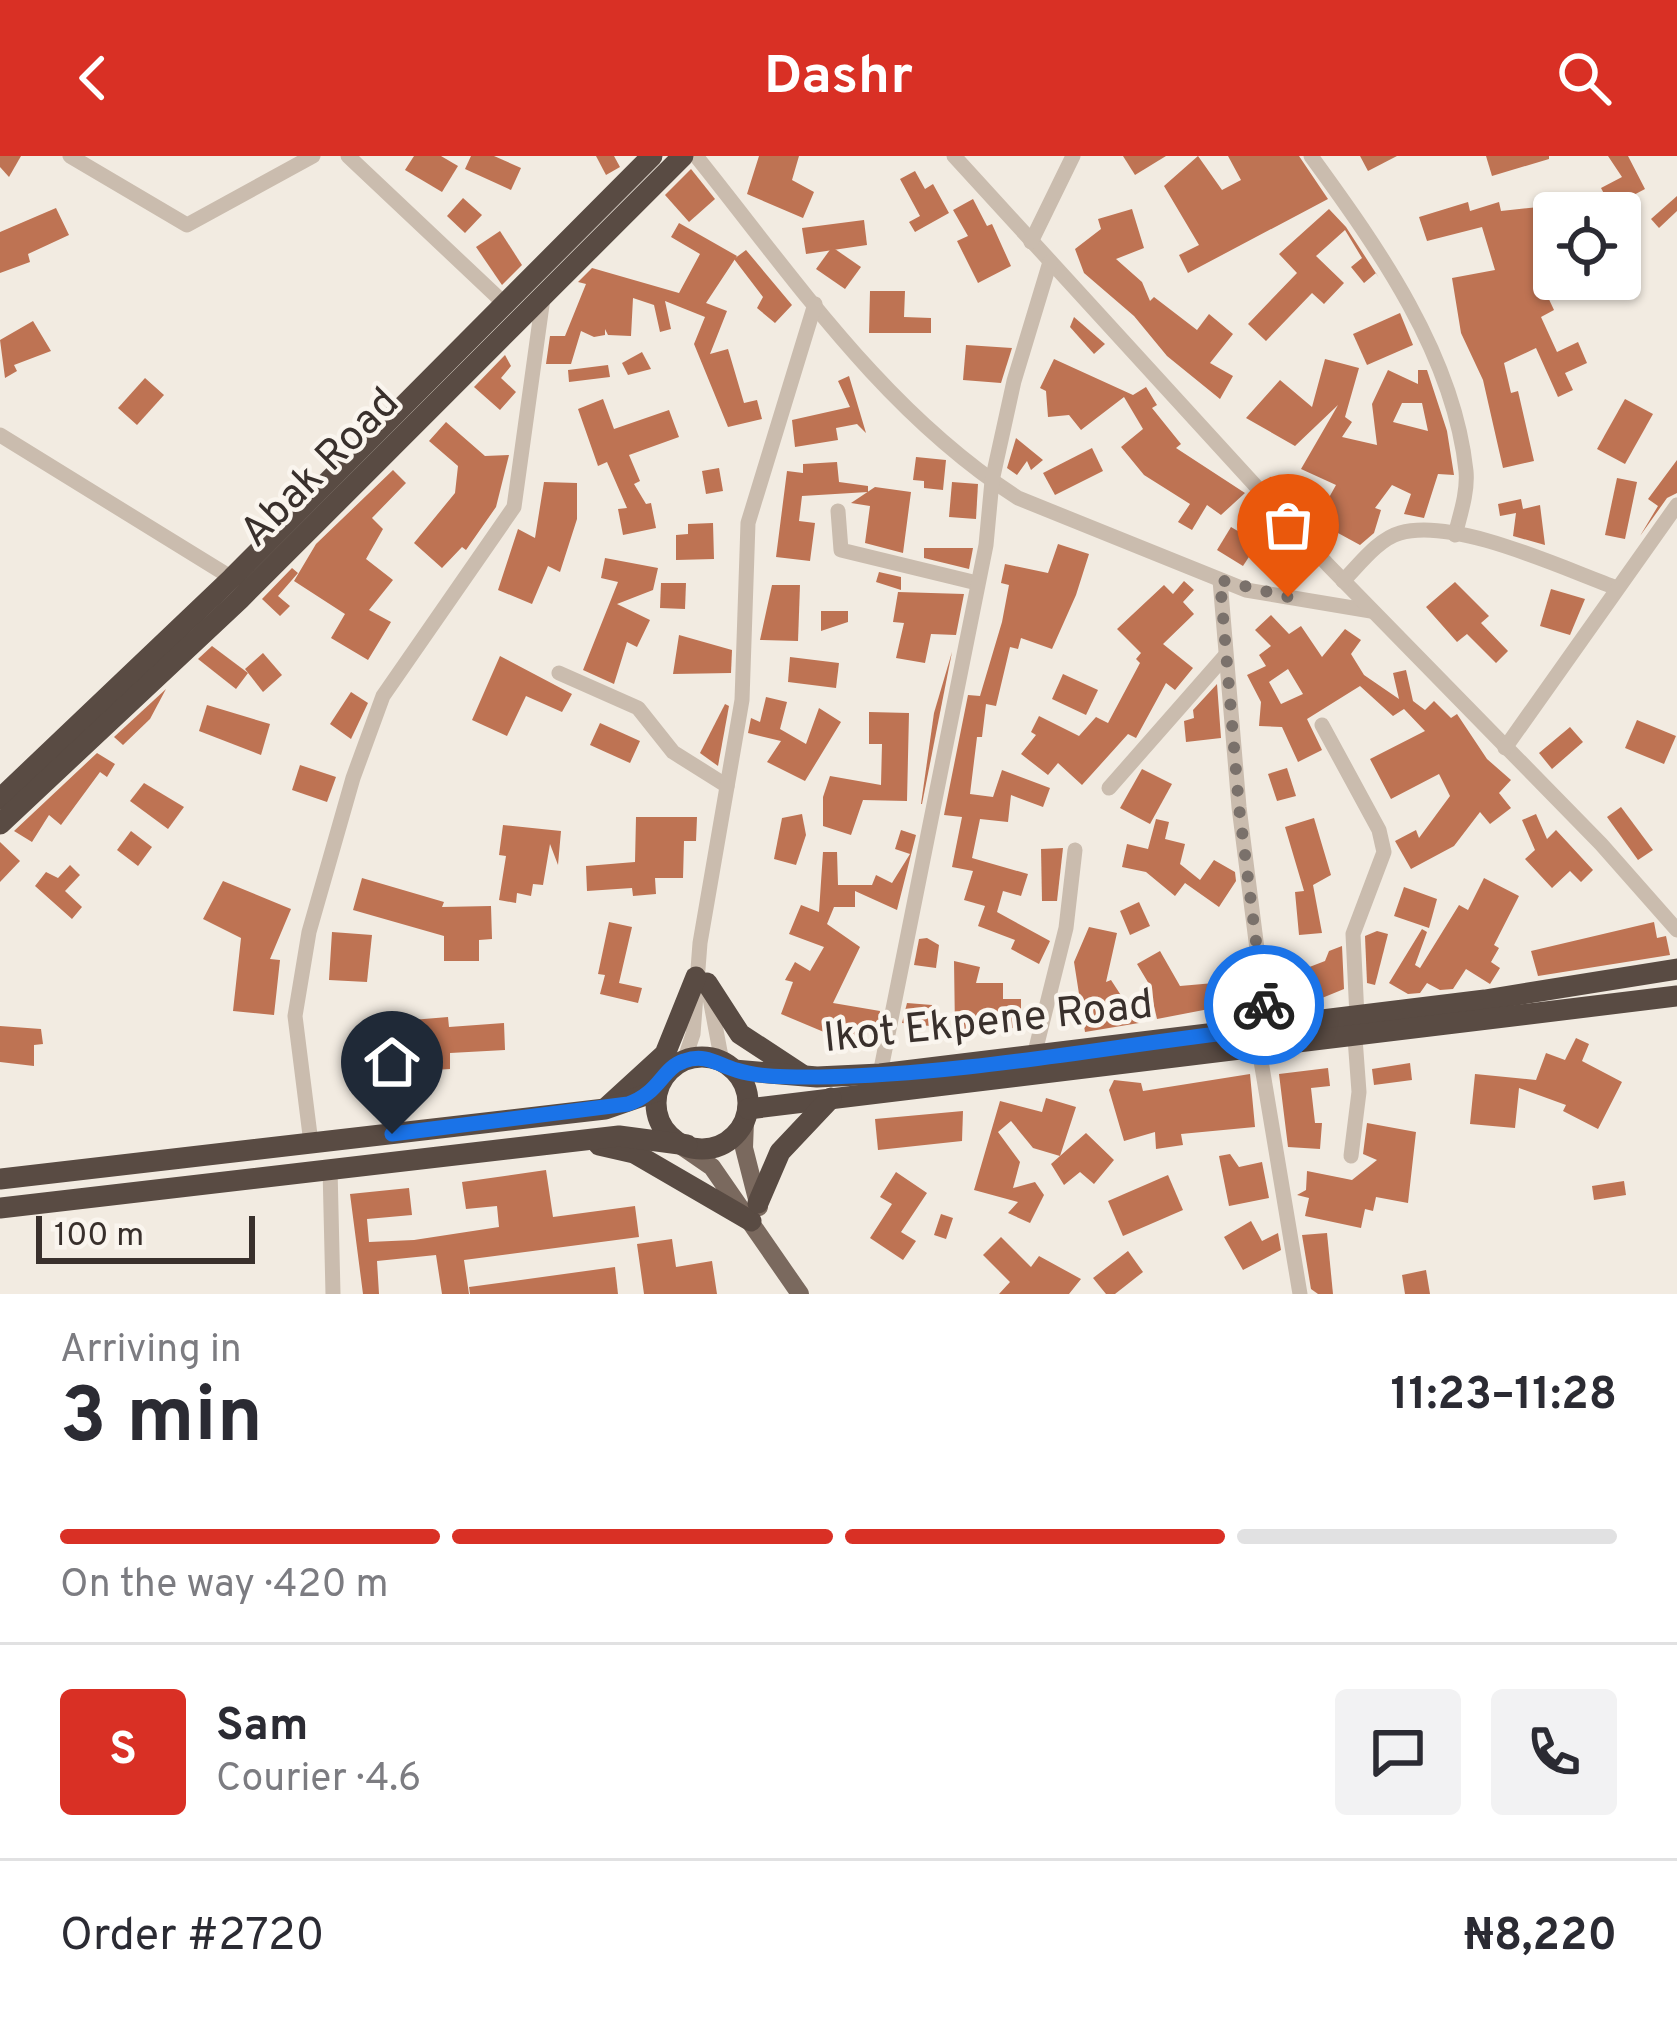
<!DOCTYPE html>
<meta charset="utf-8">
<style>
:root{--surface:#fff;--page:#f2f2f3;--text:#2b2b33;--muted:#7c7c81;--line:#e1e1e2;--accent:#d93025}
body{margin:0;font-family:Overpass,sans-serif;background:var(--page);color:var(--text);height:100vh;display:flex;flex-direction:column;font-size:45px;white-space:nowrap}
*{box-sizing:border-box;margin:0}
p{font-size:39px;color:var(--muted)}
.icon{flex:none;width:66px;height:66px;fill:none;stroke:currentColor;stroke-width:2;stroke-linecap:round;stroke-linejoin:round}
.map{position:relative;height:1138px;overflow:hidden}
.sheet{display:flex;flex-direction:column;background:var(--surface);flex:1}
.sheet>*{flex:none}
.fabs{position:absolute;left:1533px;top:36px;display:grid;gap:24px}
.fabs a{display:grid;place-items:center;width:108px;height:108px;border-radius:12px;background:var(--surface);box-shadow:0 3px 9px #0004;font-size:60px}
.scale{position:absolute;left:36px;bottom:30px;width:219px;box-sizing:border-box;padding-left:12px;border:6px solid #39302c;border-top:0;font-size:33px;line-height:42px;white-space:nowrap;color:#39302c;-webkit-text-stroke:9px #faf5ee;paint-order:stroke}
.pin{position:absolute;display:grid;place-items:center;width:102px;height:102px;color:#fff;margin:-123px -51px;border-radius:50% 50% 50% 0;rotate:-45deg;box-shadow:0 0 12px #0007}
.pin .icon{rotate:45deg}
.courier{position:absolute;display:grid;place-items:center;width:120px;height:120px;margin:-60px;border:9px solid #1a73e8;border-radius:50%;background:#fff;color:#222;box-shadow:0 3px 15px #0007}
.overview em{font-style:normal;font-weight:700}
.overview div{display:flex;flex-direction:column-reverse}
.overview{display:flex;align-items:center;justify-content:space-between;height:204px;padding:0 60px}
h1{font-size:78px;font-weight:700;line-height:90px}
.bar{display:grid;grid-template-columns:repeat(4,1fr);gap:18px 12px;align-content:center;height:144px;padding:0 60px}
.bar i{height:15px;border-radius:9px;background:var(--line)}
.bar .active{background:var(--accent)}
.bar p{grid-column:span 4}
.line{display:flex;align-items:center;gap:30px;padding:0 60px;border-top:3px solid var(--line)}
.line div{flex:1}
.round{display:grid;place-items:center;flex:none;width:126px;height:126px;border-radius:12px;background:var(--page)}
header{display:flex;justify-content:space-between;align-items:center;height:156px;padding:0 60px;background:var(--accent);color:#fff;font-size:54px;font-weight:700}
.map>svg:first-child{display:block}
.building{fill:#be7353;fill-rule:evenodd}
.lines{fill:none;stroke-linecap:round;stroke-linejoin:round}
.minor{stroke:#cabcae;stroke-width:15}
.major{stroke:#7a695e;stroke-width:18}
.highway{stroke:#594b43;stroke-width:21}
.done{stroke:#7a716b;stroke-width:12;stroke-dasharray:0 21.6}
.route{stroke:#1a73e8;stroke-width:15}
.labels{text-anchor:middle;stroke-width:9;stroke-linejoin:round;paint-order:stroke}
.street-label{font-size:42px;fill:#39302c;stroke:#faf5ee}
</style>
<header><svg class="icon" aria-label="back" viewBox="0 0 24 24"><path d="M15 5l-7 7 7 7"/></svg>Dashr<svg class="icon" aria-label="search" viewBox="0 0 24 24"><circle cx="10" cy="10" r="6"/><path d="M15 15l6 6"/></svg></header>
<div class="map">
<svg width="1677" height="1138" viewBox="0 0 1677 1138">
<rect width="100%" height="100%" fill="#f2ebe1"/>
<g class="building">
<polygon points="0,0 21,0 9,21 0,11"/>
<polygon points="414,0 441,0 458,10 442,36 405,14"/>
<polygon points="471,0 494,0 521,12 511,34 465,13"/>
<polygon points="596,0 614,0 620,11 606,19"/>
<polygon points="759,0 799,0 792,24 814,36 803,62 747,38"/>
<polygon points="1123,0 1166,0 1135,19"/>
<polygon points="1198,0 1222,34 1241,24 1228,0 1299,0 1328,43 1188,117 1179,99 1199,89 1164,30"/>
<polygon points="1360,0 1397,0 1368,15"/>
<polygon points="1486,0 1549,0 1549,3 1492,20"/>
<polygon points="1608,0 1628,0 1645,33 1611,51 1601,32 1622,21"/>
<polygon points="691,13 715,43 689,66 665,39"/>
<polygon points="915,15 925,33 933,28 949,57 915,76 909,66 920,60 900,23"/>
<polygon points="1677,40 1677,55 1659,72 1651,63"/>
<polygon points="463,42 482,59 465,77 447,60"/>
<polygon points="973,43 987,70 992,68 1011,110 978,127 957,85 968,80 953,54"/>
<polygon points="1468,46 1470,55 1499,46 1501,55 1539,51 1540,67 1554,63 1554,118 1539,122 1554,154 1541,161 1557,196 1578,186 1587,207 1565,217 1573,234 1558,241 1536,192 1504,207 1511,237 1518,235 1534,305 1503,312 1483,224 1461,177 1452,122 1495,114 1482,71 1427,85 1419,61"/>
<polygon points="56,52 69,79 28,98 30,106 0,117 0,76"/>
<polygon points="1132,53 1144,92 1116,103 1142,126 1150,145 1154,141 1197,174 1209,158 1233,178 1210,207 1233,220 1220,243 1167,200 1134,160 1084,117 1075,93 1101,73 1098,63"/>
<polygon points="1329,53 1346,71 1379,122 1376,117 1364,127 1351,111 1362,102 1345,74 1316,100 1344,127 1324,148 1312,137 1266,185 1248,168 1297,117 1279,98"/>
<polygon points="864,64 867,89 806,98 802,72"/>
<polygon points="679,67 737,100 706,147 727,155 710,198 728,193 744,247 757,244 762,263 728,271 694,188 705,161 665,145 671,173 660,176 654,149 633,142 631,180 608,179 605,173 605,179 594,181 581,175 571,208 546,208 550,180 565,180 586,128 578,126 592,112 679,137 700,98 671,81"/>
<polygon points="500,75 522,109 502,129 476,91"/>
<polygon points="832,91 861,111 845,133 816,113"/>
<polygon points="746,94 792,149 775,167 757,152 763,141 734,103"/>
<polygon points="870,135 905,135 904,161 931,162 931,177 869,177"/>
<polygon points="1400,157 1413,189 1367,209 1353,178"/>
<polygon points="1074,161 1105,188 1094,198 1070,171"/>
<polygon points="33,165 51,195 14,209 17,215 5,222 0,184"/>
<polygon points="966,189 1012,192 1001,227 963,224"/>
<polygon points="642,196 651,213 628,219 622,207"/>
<polygon points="505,199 511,210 501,222 516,236 500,254 474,231"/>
<polygon points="1054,203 1133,239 1146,231 1157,249 1152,252 1181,288 1176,292 1245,337 1221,359 1207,349 1192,374 1178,366 1190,348 1144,319 1121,291 1143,273 1124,241 1081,274 1069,259 1048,261 1046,235 1040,232"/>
<path d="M 1325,203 L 1359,212 L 1345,261 L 1352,266 L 1342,281 L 1377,289 L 1372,248 L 1388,214 L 1418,228 L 1418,214 L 1427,214 L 1447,275 L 1454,319 L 1438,318 L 1424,362 L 1404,358 L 1411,338 L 1392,329 L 1375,352 L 1381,354 L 1374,377 L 1360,389 L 1316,365 L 1336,329 L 1301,313 L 1338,249 L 1295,290 L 1246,262 L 1280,224 L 1312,251 ZM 1402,247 L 1422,247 L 1428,275 L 1393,266 Z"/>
<polygon points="608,209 610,221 569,226 568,214"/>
<polygon points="849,220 866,277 857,268 836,272 838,284 795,291 792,264 850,251 838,225"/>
<polygon points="145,222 164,239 137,269 118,252"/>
<polygon points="603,243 614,273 669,254 679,281 629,299 640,325 634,328 646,348 651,347 656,372 623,379 618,353 627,352 607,306 598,310 578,253"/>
<polygon points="1625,243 1653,258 1625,308 1597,293"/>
<polygon points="446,266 485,300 509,299 496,351 466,394 462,391 442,412 414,387 455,337 458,310 429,285"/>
<polygon points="1016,282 1043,304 1031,314 1027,305 1017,319 1007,312"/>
<polygon points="1092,292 1103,315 1055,339 1043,317"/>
<polygon points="916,301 946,304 943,334 924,332 924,325 913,324"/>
<polygon points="1677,304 1677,337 1667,342 1640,380 1658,350 1648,343"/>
<polygon points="837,306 839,326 868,330 868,336 802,340 799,365 815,367 810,405 776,401 787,315 803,317 803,308"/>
<polygon points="719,312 723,335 706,338 702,315"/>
<polygon points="393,314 406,327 372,362 383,373 366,403 393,424 369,454 391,466 368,504 331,482 345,458 294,425 316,388"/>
<polygon points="1617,322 1637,326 1625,383 1605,379"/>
<polygon points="1291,324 1310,349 1298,358 1276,335"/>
<polygon points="544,326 577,327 577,363 560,416 548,410 532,448 498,434 518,373 535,382"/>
<polygon points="952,326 978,328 976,363 949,361"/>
<polygon points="875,331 911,336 903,397 865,387 870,350 851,347"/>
<polygon points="1521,343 1523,353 1540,349 1545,389 1513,380 1516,357 1500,360 1498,348"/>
<polygon points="713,367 714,403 676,404 676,379 688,378 688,368"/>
<polygon points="1231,371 1258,387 1243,410 1217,394"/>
<polygon points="1058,388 1089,398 1076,439 1052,493 1021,482 1018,493 1010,491 996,550 986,548 982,581 977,581 970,638 993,641 1002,614 1050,632 1043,651 1011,639 1008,666 980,663 972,702 1028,718 1021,740 1003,735 997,756 1050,785 1039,808 1011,793 1015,784 978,770 985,750 964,744 973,715 952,711 962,661 944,659 968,539 980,540 1002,466 1009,429 1001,427 1005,408 1048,417"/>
<polygon points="924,392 973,392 969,413 924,402"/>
<polygon points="605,402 658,412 653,434 617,448 650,464 637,491 627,486 614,528 583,514 618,426 601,422"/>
<polygon points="292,412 298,417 278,440 290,450 280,460 262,443"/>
<polygon points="879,416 901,421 901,434 876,426"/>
<polygon points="1184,425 1194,434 1183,446 1194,458 1163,488 1193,512 1175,534 1166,527 1136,582 1128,578 1082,629 1058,607 1048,619 1021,598 1036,579 1031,576 1039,560 1079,580 1096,561 1108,567 1140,507 1136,503 1141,497 1117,473 1164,429 1173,438"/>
<polygon points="1455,426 1489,460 1481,467 1508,495 1496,507 1467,478 1457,486 1426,451"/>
<polygon points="661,427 686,427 685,453 660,452"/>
<polygon points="772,429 800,429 798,485 760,484"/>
<polygon points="1551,433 1585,443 1570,479 1540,470"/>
<polygon points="898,436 964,438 956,479 931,478 925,507 896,502 904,467 893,466"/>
<polygon points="821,455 848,455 848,466 821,475"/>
<path d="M 1271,459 L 1289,478 L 1301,470 L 1322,501 L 1345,473 L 1361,484 L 1351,498 L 1364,519 L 1399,543 L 1393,517 L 1406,514 L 1413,545 L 1425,554 L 1434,545 L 1451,562 L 1457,558 L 1487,603 L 1511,624 L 1499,637 L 1511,652 L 1490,668 L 1480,656 L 1454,690 L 1411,713 L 1395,685 L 1416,674 L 1419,682 L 1450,640 L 1439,618 L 1391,643 L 1370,603 L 1425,575 L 1404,553 L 1393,560 L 1360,530 L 1307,563 L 1322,594 L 1298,606 L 1282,571 L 1259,570 L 1261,546 L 1247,519 L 1266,510 L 1259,499 L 1271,490 L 1255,474 ZM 1288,513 L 1303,538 L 1281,548 L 1269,526 Z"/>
<polygon points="679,479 732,494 731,517 673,518"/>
<polygon points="212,490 248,517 236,533 198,503"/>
<polygon points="952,496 922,648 921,648 934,557"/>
<polygon points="263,497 282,519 263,536 245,513"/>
<polygon points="500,500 572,538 562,556 526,540 507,580 472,564"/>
<polygon points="790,501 839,507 836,532 788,526"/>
<polygon points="1063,518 1098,534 1086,559 1052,543"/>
<polygon points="1217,528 1221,582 1186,586 1184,565 1194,562 1193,554"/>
<polygon points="166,533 150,563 123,589 114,581"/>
<polygon points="351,536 368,547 351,583 330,568"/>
<polygon points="766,541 787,546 780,573 806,588 819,552 841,566 805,625 767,606 781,585 748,577 751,562 760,566"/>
<polygon points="725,548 729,550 718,610 700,597"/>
<polygon points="207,549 270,568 261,599 199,575"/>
<polygon points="869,556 909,557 907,645 863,644 851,679 823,670 823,641 830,620 881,629 882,588 869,588"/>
<polygon points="1637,564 1676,580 1664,608 1625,592"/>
<polygon points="600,567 640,585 630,607 590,589"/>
<polygon points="1570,571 1583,586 1552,613 1539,597"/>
<polygon points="97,597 115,608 107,621 100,616 61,669 49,659 32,686 14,675"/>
<polygon points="300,609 336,621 327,646 292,634"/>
<polygon points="1287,612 1296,640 1277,645 1268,618"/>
<polygon points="1142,613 1172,628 1150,668 1120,652"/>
<polygon points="144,627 184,651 168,673 130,645"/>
<polygon points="1621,651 1653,694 1638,704 1607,661"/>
<polygon points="802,658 806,679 796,709 774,703 782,662"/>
<polygon points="1536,658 1547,683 1556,674 1593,714 1581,726 1570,715 1552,732 1525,703 1535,694 1522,664"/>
<polygon points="636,661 697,661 696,685 684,685 683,722 655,722 656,738 633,740 632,732 587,735 586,710 635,706"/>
<polygon points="1314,662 1331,719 1313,729 1322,777 1299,779 1295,736 1304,735 1285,671"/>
<polygon points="1156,663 1169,666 1165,683 1185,688 1180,708 1200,724 1214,704 1235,716 1236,725 1219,751 1185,727 1175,740 1146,716 1122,711 1127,688 1148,693"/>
<polygon points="503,669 561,675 558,709 550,688 543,729 533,728 531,740 517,737 516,747 499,744 506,700 499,699"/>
<polygon points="901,674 916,679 897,754 855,735 855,751 834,751 827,768 860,791 833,847 880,855 878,869 862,868 858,890 844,889 847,871 831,879 781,858 793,826 785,824 795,806 810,815 824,791 789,778 801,749 819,756 823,696 837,696 838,729 872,729 876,719 892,727 910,698 895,693"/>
<polygon points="131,675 152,691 138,710 117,694"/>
<polygon points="0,686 20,705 0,726"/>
<polygon points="1063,692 1057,745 1042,745 1041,693"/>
<polygon points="70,709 80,719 65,735 82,751 72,763 35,730 46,716 58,722"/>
<polygon points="362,722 444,746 442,751 491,750 492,783 479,784 479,805 444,805 444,780 353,754"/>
<polygon points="1484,722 1519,740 1494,789 1499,792 1491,806 1500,812 1490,828 1466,813 1453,833 1440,834 1427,827 1420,837 1408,838 1389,827 1422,773 1427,776 1415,809 1420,812 1459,749 1468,754"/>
<polygon points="223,725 291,753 270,803 280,804 274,859 233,855 241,782 203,763"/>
<polygon points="1404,731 1437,743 1429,772 1394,760"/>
<polygon points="1139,746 1150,770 1130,779 1120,755"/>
<polygon points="609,766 632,771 619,827 642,832 638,847 600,838 605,819 598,818"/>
<polygon points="1654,766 1657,782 1666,780 1670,799 1538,820 1531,795"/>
<polygon points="1089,771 1117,777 1106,826 1111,824 1139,867 1085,876 1074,806"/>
<polygon points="1377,775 1388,778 1375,829 1367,827 1365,780"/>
<polygon points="332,776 372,779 367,826 329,824"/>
<polygon points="927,782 939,789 936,812 914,809 919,783"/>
<polygon points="1342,790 1344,833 1300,851 1286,820 1325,805 1329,795"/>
<polygon points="1160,795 1180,830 1237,825 1240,847 1157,863 1149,828 1137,808"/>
<polygon points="954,805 980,811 976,827 1003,827 1003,843 1021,843 1021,872 955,873"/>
<polygon points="907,847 932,849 930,870 902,867"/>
<polygon points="448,861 449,871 504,867 505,894 450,897 450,913 400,916 401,923 385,931 361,924 359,895 414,890 412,864"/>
<polygon points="0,870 41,873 43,888 34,889 34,910 0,906"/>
<polygon points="1576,882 1589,888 1582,905 1622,926 1598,973 1563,955 1566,949 1519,932 1515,972 1470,968 1475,918 1536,924 1546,897 1565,904"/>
<polygon points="1410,907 1412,924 1374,929 1372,913"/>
<polygon points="1328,912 1330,930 1311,932 1315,967 1322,967 1320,993 1288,991 1279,918"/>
<polygon points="1250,918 1255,971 1181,978 1183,989 1156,993 1155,976 1124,985 1109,934 1114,924 1141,927 1143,935"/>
<polygon points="1046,942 1076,951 1060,1000 1033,992 1011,965 998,976 1020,1006 1013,1032 1035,1026 1044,1039 1030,1067 1008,1057 1018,1046 974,1034 1000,945 1042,956"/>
<polygon points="963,955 962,985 878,994 875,963"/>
<polygon points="1367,967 1416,976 1408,1047 1376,1041 1373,1055 1365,1053 1361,1072 1305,1060 1309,1042 1297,1039 1306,1034 1307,1015 1352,1024 1377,1004 1363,998"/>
<polygon points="1086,977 1114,1004 1094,1028 1080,1016 1064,1029 1051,1008"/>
<polygon points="1230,998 1239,1011 1262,1006 1269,1042 1229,1050 1219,1000"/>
<polygon points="546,1014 553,1061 635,1050 639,1081 464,1104 469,1138 442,1138 436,1099 377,1105 379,1138 363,1138 350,1038 409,1032 412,1059 367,1063 369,1086 414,1084 499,1071 497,1050 466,1053 462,1026"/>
<polygon points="896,1016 927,1037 901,1076 916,1085 903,1104 870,1082 892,1048 880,1041"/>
<polygon points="1168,1019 1183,1054 1123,1080 1108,1045"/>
<polygon points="1624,1025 1626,1039 1594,1044 1592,1030"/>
<polygon points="941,1058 953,1062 946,1083 934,1079"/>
<polygon points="1251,1065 1262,1085 1278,1077 1281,1094 1243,1114 1224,1081"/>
<polygon points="1327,1077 1333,1138 1318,1138 1311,1133 1302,1079"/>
<polygon points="1001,1081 1031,1111 1039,1100 1081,1123 1069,1138 999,1138 1010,1126 983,1099"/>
<polygon points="672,1083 676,1111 712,1105 717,1138 644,1138 637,1088"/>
<polygon points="1128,1095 1143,1116 1115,1138 1106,1138 1093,1122"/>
<polygon points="615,1111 618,1138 470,1138 469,1131"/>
<polygon points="1426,1114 1430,1138 1405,1138 1402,1119"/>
</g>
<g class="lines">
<g class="minor">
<polyline points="70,0 187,69 313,0"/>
<polyline points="348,0 507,150"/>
<path d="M 696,0 C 794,122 884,256 1018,342 L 1246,434 L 1371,455"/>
<polyline points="954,0 1328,409 1601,688 1677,774"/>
<path d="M 1311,0 C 1378,92 1454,199 1466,315 C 1468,336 1460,359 1455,379"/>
<polyline points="1031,86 1073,0"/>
<polyline points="0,279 232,422"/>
<polyline points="838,355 841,394 977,427"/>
<polyline points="1220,424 1239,651 1267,872"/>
<path d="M 1343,425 C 1359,409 1378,383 1400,377 C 1455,361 1564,413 1617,432"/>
<polyline points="559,517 638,552 673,596 727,630"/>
<polyline points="1322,569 1379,674 1384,696 1353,778 1357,861"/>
<polyline points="1505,592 1677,349"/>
<polyline points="1109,632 1225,500"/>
<polyline points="709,837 722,906"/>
<polyline points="1259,893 1300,1138"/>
<polyline points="1034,900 1066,772 1075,694"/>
<polyline points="684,905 693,878 700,787 742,544 748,367 815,148"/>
<polyline points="880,918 986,389 992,325 1014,225 1050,106"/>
<polyline points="311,987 295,860 309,776 353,622 383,540 514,351 543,142"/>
<polyline points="1351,1000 1359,936 1355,882"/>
<polyline points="330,1012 333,1138"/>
</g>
<g class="major">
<polyline points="745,965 744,992 759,1051"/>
<polyline points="680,989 712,1011 800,1138"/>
</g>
<g class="highway">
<polyline points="0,643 232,422 652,0"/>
<polyline points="0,668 240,443 683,0"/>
<polyline points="707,827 740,878 801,918"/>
<circle cx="702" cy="947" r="46"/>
<polyline points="734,914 817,921 880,918 1485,844 1677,813"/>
<polyline points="607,951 665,898 696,821"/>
<polyline points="748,953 1677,840"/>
<polyline points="599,989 634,997 751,1065"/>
<polyline points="0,1023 605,953 657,935"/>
<polyline points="758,1047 780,996 831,942"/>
<polyline points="0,1052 619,980 687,989"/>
</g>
</g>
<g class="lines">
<polyline class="done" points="1264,849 1239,651 1220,424 1288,441"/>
<path class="route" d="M 392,978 L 628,948 C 660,937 662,912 684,905 C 706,897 718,909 736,914 C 761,922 793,921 819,921 C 968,919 1119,888 1267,872 L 1264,849"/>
</g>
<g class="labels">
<g class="street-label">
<text transform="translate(318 310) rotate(-45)" y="15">Abak Road</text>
<text transform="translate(988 863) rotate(-6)" y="15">Ikot Ekpene Road</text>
</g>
</g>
</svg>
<div class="fabs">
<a><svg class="icon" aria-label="locate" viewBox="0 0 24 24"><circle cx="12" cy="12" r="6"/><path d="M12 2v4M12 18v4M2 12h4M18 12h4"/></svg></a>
</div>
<div class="scale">100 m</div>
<div class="pin" style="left:1288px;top:441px;background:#ea580c"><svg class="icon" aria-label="bag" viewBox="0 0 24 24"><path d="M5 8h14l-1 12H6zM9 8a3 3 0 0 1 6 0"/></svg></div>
<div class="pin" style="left:392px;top:978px;background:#1f2937"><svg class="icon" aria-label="home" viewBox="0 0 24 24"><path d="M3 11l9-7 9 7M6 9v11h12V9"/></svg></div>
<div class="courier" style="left:1264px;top:849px"><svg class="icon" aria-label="bike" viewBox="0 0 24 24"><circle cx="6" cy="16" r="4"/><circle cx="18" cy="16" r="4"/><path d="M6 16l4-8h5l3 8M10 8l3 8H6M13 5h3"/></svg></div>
</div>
<section class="sheet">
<div class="overview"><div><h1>3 min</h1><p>Arriving in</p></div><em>11:23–11:28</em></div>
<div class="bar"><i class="active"></i><i class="active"></i><i class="active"></i><i></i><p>On the way · 420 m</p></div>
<div class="line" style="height:216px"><b class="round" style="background:var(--accent);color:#fff">S</b><div><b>Sam</b><p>Courier · 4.6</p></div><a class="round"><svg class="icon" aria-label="chat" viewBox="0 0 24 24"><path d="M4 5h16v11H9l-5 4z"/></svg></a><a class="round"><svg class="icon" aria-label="phone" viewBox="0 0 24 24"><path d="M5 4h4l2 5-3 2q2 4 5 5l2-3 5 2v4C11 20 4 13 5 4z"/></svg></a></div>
<div class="line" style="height:156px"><div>Order #2720</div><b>₦8,220</b></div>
</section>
